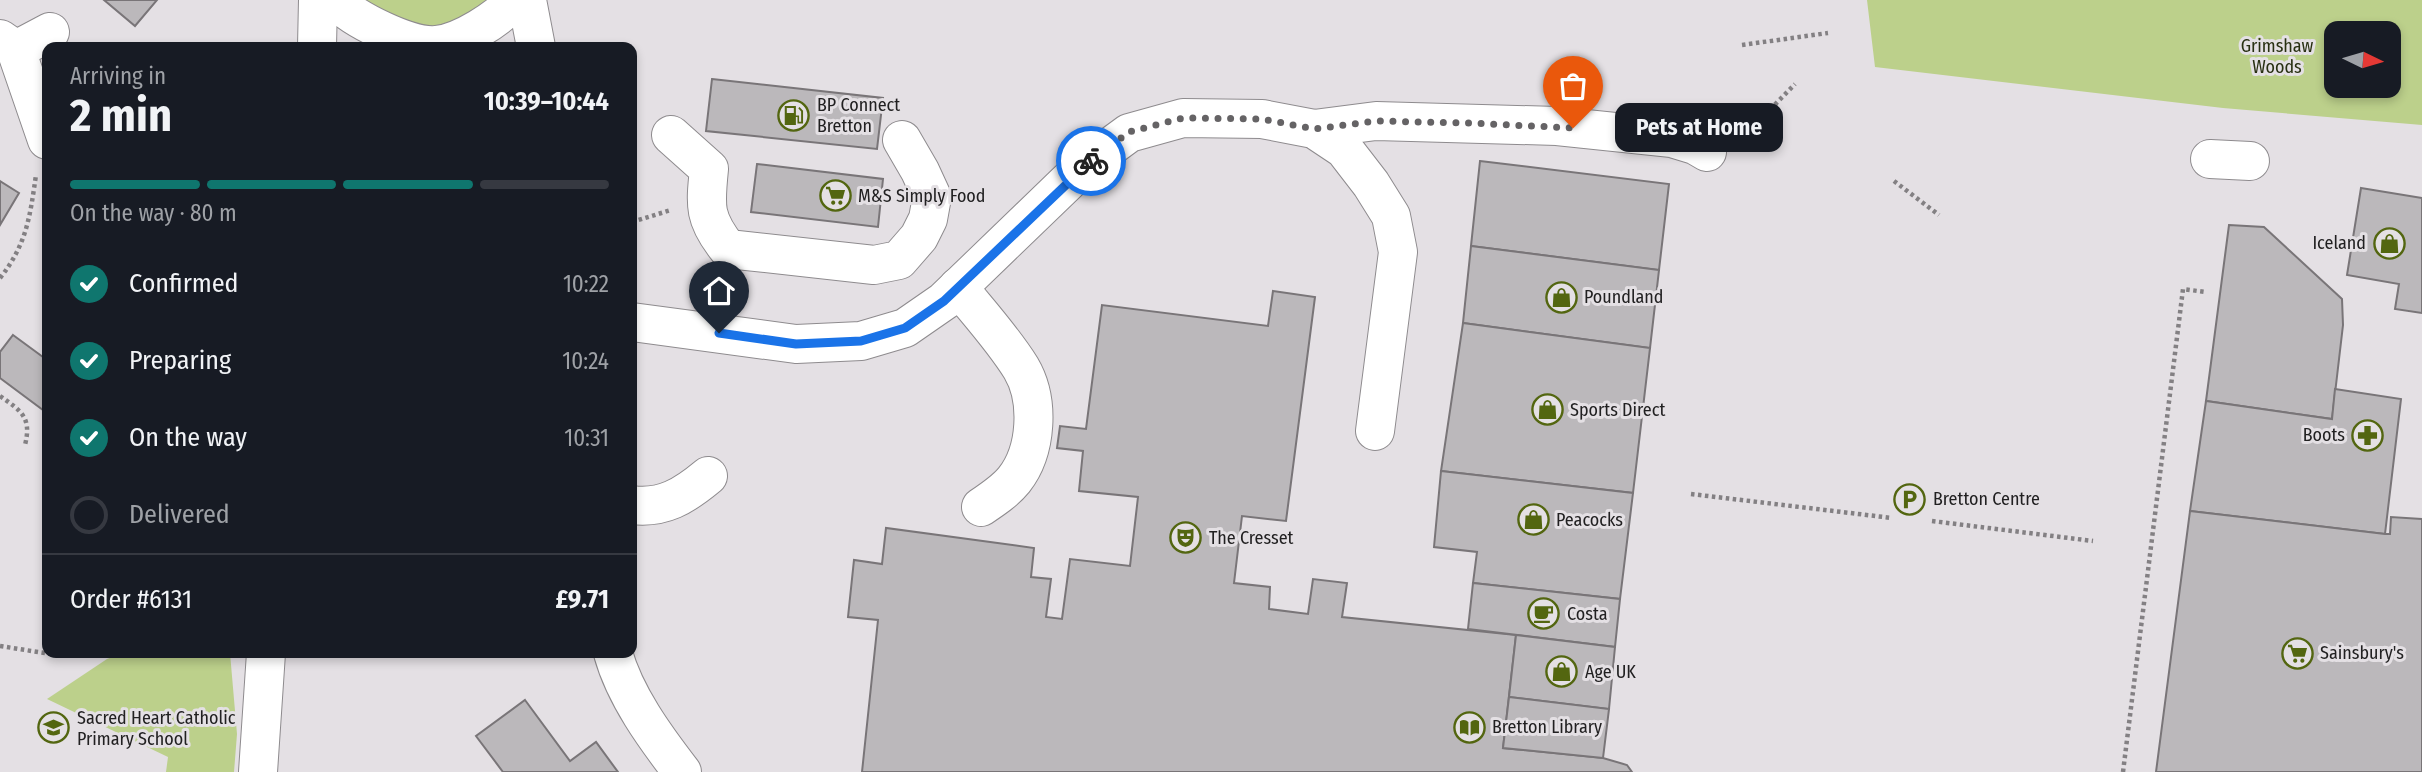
<!DOCTYPE html>
<meta charset="utf-8">
<style>
:root{--surface:#171b24;--page:#242831;--text:#f1f3f6;--muted:#9ea1a6;--line:#363941;--accent:#0f766e}
body{margin:0;font-family:"Fira Sans Condensed",sans-serif;background:var(--page);color:var(--text);height:100vh;display:flex;flex-direction:column;font-size:26px;white-space:nowrap}
*{box-sizing:border-box;margin:0}
p{font-size:23px;color:var(--muted)}
.icon{flex:none;width:38px;height:38px;fill:none;stroke:currentColor;stroke-width:2;stroke-linecap:round;stroke-linejoin:round}
.map{position:relative;flex:1;overflow:hidden}
.details{position:absolute;left:42px;top:42px;width:595px;height:616px;display:flex;flex-direction:column;background:var(--surface);border-radius:14px;box-shadow:0 4px 10px #0003}
.details>*{flex:none}
.needle{width:46px;rotate:95deg}
.buttons{position:absolute;left:2324px;top:21px;display:grid;gap:14px}
.buttons a{display:grid;place-items:center;width:77px;height:77px;border-radius:14px;background:var(--surface);box-shadow:0 4px 10px #0003;font-size:35px}
.pin{position:absolute;display:grid;place-items:center;width:60px;height:60px;color:#fff;margin:-72px -30px;border-radius:50% 50% 50% 0;rotate:-45deg;box-shadow:0 0 7px #0007}
.pin .icon{rotate:45deg}
.courier{position:absolute;display:grid;place-items:center;width:70px;height:70px;margin:-35px;border:5px solid #1a73e8;border-radius:50%;background:#fff;color:#222;box-shadow:0 2px 9px #0007}
.bubble{position:absolute;height:49px;border-radius:14px;background:var(--surface);box-shadow:0 4px 10px #0003;font-size:23px;font-weight:700;line-height:49px;text-align:center}
.headline em{font-style:normal;font-weight:700}
.headline div{display:flex;flex-direction:column-reverse}
.headline{display:flex;align-items:center;justify-content:space-between;height:119px;padding:0 28px}
h1{font-size:46px;font-weight:700;line-height:52px}
.bar{display:grid;grid-template-columns:repeat(4,1fr);gap:10px 7px;align-content:center;height:84px;padding:0 28px}
.bar i{height:9px;border-radius:5px;background:var(--line)}
.bar .selected{background:var(--accent)}
.bar p{grid-column:span 4}
.line{display:flex;align-items:center;gap:18px;padding:0 28px;border-top:2px solid var(--line)}
.line div{flex:1}
ol{padding:0 28px;list-style:none}
li{display:flex;align-items:center;gap:21px;height:77px}
li p{margin-inline-start:auto}
li .icon{padding:7px;border-radius:50%;background:var(--accent);color:#fff;stroke-width:4}
li:last-child{color:var(--muted)}
li i{width:38px;height:38px;border:4px solid var(--line);border-radius:50%}
.map>svg:first-child{display:block}
.green{fill:#bcd08b;fill-rule:evenodd}
.building{fill:#bbb8bb;stroke:#797578;stroke-width:2}
.lines{fill:none;stroke-linecap:round;stroke-linejoin:round}
.minor-casing{stroke:#8e8b8e;stroke-width:40}
.path{stroke:#838083;stroke-width:4.5;stroke-dasharray:3.5 3.5;stroke-linecap:butt}
.minor{stroke:#fff;stroke-width:38}
.done{stroke:#656365;stroke-width:7;stroke-dasharray:0 12.6}
.route{stroke:#1a73e8;stroke-width:9}
.labels{text-anchor:middle;stroke-width:6;stroke-linejoin:round;paint-order:stroke}
.park-label{font-size:18px;fill:#283012;stroke:#e4e0e4}
.poi-label{font-size:18px;fill:#212021;stroke:#e4e0e4;text-anchor:start}
</style>
<div class="map">
<svg width="2422" height="772" viewBox="0 0 2422 772">
<rect width="100%" height="100%" fill="#e4e0e4"/>
<g class="green">
<polygon points="335,0 515,0 437,45"/>
<path d="M 1867,0 L 2422,0 L 2422,125 L 2223,108 L 1875,67 ZM 2389,33 L 2389,86 L 2336,86 L 2336,33 Z"/>
<polygon points="123,653 230,653 237,734 234,772 166,772 168,757 47,699 107,659"/>
</g>
<g class="building">
<polygon points="104,0 157,0 135,26"/>
<polygon points="712,79 883,98 877,149 706,131"/>
<polygon points="1480,161 1669,184 1659,270 1471,246"/>
<polygon points="757,164 883,179 878,227 751,212"/>
<polygon points="0,181 19,193 0,225"/>
<polygon points="2361,188 2422,198 2422,313 2395,309 2399,284 2347,275"/>
<polygon points="2229,225 2264,227 2342,299 2343,325 2332,419 2206,401"/>
<polygon points="1471,246 1659,270 1650,348 1463,323"/>
<polygon points="1273,291 1315,297 1286,521 1242,516 1234,583 1270,587 1269,609 1308,614 1313,579 1347,583 1342,617 1516,635 1503,748 1603,758 1627,765 1632,772 862,772 878,620 848,617 854,560 882,564 886,528 1034,548 1031,577 1051,579 1046,617 1062,619 1070,559 1130,566 1138,497 1079,491 1083,451 1057,448 1060,426 1086,429 1102,305 1268,326"/>
<polygon points="1463,323 1650,348 1633,493 1441,471"/>
<polygon points="13,335 47,360 47,413 0,378 0,352"/>
<polygon points="2335,389 2401,399 2385,534 2190,511 2206,401 2332,419"/>
<polygon points="1441,471 1633,493 1620,599 1473,583 1477,552 1434,547"/>
<polygon points="2190,511 2385,534 2390,534 2391,517 2422,519 2422,772 2156,772"/>
<polygon points="1473,583 1620,599 1615,647 1468,629"/>
<polygon points="1516,635 1615,647 1609,709 1509,697"/>
<polygon points="1509,697 1609,709 1603,758 1503,748"/>
<polygon points="525,700 570,761 596,742 618,772 503,772 476,736"/>
</g>
<g class="lines">
<defs>
<g id="minor">
<path d="M 335,0 C 353,19 410,48 437,45 C 462,42 498,19 515,0"/>
<polyline points="527,0 536,47"/>
<polyline points="0,39 16,50 47,140"/>
<polyline points="317,47 318,0"/>
<polyline points="16,50 50,32"/>
<polyline points="1314,129 1376,121 1557,126 1672,138 1695,145 1707,152"/>
<path d="M 671,135 L 709,169 C 705,207 704,219 728,249 L 874,265 L 899,260 L 919,237 L 928,219 L 932,197 L 920,171 L 902,140"/>
<polyline points="2210,159 2250,161"/>
<path d="M 958,287 C 979,313 1003,339 1021,368 C 1040,400 1037,451 1014,480 C 1005,491 993,499 981,507"/>
<polyline points="632,322 796,344 861,341 905,328 944,301 1084,166 1129,133 1183,118 1262,119 1314,129 1344,149 1371,184 1391,216 1398,252 1375,431"/>
<path d="M 632,505 C 663,509 684,496 708,476"/>
<path d="M 613,653 C 625,696 655,737 682,772"/>
<polyline points="258,772 266,653"/>
</g>
</defs>
<use href="#minor" class="minor-casing"/>
<g class="path">
<polyline points="1742,45 1828,33"/>
<polyline points="1737,134 1751,129 1795,84"/>
<polyline points="1894,181 1939,215"/>
<polyline points="632,222 671,210"/>
<path d="M 0,278 C 27,244 30,216 36,175"/>
<path d="M 0,396 C 21,411 32,417 25,445"/>
<polyline points="1691,494 1892,518"/>
<polyline points="1932,521 2093,541"/>
<polyline points="0,646 57,655 64,653"/>
<polyline points="2123,772 2183,289 2205,292"/>
</g>
<use href="#minor" class="minor"/>
</g>
<g class="lines">
<polyline class="done" points="1091,161 1129,132 1183,118 1262,119 1314,129 1376,121 1468,123 1573,128"/>
<polyline class="route" points="719,333 796,344 861,341 905,328 944,301 1091,161"/>
</g>
<defs>
<symbol id="fuel-ring" viewBox="-11 -11 22 22"><circle r="9.5" fill="#e4e0e4" stroke="#536610" stroke-width="1.5"/><path d="M-5.5-6h7V0h2V4h1.3V-2.5L3-4.5l.8-.8L6-3V5H2.5V1h-1V6h-7ZM-4.2-4.7v3.2H.2V-4.7Z" fill="#536610"/></symbol>
<symbol id="supermarket-ring" viewBox="-11 -11 22 22"><circle r="9.5" fill="#e4e0e4" stroke="#536610" stroke-width="1.5"/><path d="M-6-5.5h2.5l.6 2H6L4.5 2H-2.5L-4.4-4H-6ZM-1.5 3.2a1.3 1.3 0 1 0 .1 0ZM3 3.2a1.3 1.3 0 1 0 .1 0Z" fill="#536610"/></symbol>
<symbol id="shop-ring" viewBox="-11 -11 22 22"><circle r="9.5" fill="#e4e0e4" stroke="#536610" stroke-width="1.5"/><path d="M-5-2.5h2.3a2.7 3.5 0 0 1 5.4 0H5L5.5 6h-11ZM-1.5-2.5h3a1.5 2.3 0 0 0-3 0Z" fill="#536610"/></symbol>
<symbol id="pharmacy-ring" viewBox="-11 -11 22 22"><circle r="9.5" fill="#e4e0e4" stroke="#536610" stroke-width="1.5"/><path d="M-2-6h4v4h4v4h-4v4h-4v-4h-4v-4h4Z" fill="#536610"/></symbol>
<symbol id="parking-ring" viewBox="-11 -11 22 22"><circle r="9.5" fill="#e4e0e4" stroke="#536610" stroke-width="1.5"/><path d="M-3.5-5.5H1a3.5 3.5 0 0 1 0 7H-1V5.5H-3.5ZM-1-3.4V-.6H.8a1.4 1.4 0 0 0 0-2.8Z" fill="#536610"/></symbol>
<symbol id="theatre-ring" viewBox="-11 -11 22 22"><circle r="9.5" fill="#e4e0e4" stroke="#536610" stroke-width="1.5"/><path d="M-5-5.5Q0-4 5-5.5V0Q5 5 0 6Q-5 5-5 0ZM-3.3-2.5H-1v1.5H-3.3ZM1-2.5H3.3v1.5H1ZM-2.8 1Q0 5.5 2.8 1Z" fill="#536610"/></symbol>
<symbol id="cafe-ring" viewBox="-11 -11 22 22"><circle r="9.5" fill="#e4e0e4" stroke="#536610" stroke-width="1.5"/><path d="M-5.5-4.5H6V0H3Q3 3.5 0 3.5H-2.5Q-5.5 3.5-5.5 0ZM3-3.2v2h1.7v-2ZM-6 4.5H4V6H-6Z" fill="#536610"/></symbol>
<symbol id="library-ring" viewBox="-11 -11 22 22"><circle r="9.5" fill="#e4e0e4" stroke="#536610" stroke-width="1.5"/><path d="M-6-4Q-3-5.5-.7-3.5V5Q-3 3-6 4ZM6-4Q3-5.5 .7-3.5V5Q3 3 6 4Z" fill="#536610"/></symbol>
<symbol id="school-ring" viewBox="-11 -11 22 22"><circle r="9.5" fill="#e4e0e4" stroke="#536610" stroke-width="1.5"/><path d="M0-5L7-2L0 1L-7-2ZM-4 1L0 2.5L4 1V4Q0 6-4 4Z" fill="#536610"/></symbol>
</defs>
<g fill-rule="evenodd">
<use href="#fuel-ring" x="776" y="98" width="35" height="35"/>
<use href="#supermarket-ring" x="818" y="178" width="35" height="35"/>
<use href="#shop-ring" x="2372" y="226" width="35" height="35"/>
<use href="#shop-ring" x="1544" y="280" width="35" height="35"/>
<use href="#shop-ring" x="1530" y="392" width="35" height="35"/>
<use href="#pharmacy-ring" x="2350" y="418" width="35" height="35"/>
<use href="#parking-ring" x="1892" y="482" width="35" height="35"/>
<use href="#shop-ring" x="1516" y="502" width="35" height="35"/>
<use href="#theatre-ring" x="1168" y="520" width="35" height="35"/>
<use href="#cafe-ring" x="1526" y="596" width="35" height="35"/>
<use href="#supermarket-ring" x="2280" y="636" width="35" height="35"/>
<use href="#shop-ring" x="1544" y="654" width="35" height="35"/>
<use href="#library-ring" x="1452" y="710" width="35" height="35"/>
<use href="#school-ring" x="36" y="710" width="35" height="35"/>
</g>
<g class="labels">
<g class="park-label">
<text x="2277" y="52">Grimshaw<tspan x="2277" dy="21">Woods</tspan></text>
</g>
<g class="poi-label">
<text x="817" y="111">BP Connect<tspan x="817" dy="21">Bretton</tspan></text>
<text x="858" y="202">M&amp;S Simply Food</text>
<text x="2366" y="249" text-anchor="end">Iceland</text>
<text x="1584" y="303">Poundland</text>
<text x="1570" y="416">Sports Direct</text>
<text x="2345" y="441" text-anchor="end">Boots</text>
<text x="1933" y="505">Bretton Centre</text>
<text x="1556" y="526">Peacocks</text>
<text x="1209" y="544">The Cresset</text>
<text x="1567" y="620">Costa</text>
<text x="2320" y="659">Sainsbury's</text>
<text x="1585" y="678">Age UK</text>
<text x="77" y="724">Sacred Heart Catholic<tspan x="77" dy="21">Primary School</tspan></text>
<text x="1492" y="733">Bretton Library</text>
</g>
</g>
</svg>
<div class="buttons">
<a><svg class="needle" viewBox="-14 -14 28 28"><path d="M0-13l5 13h-10z" fill="#e53935"/><path d="M0 13l5-13h-10z" fill="#9ea1a6"/></svg></a>
</div>
<div class="pin" style="left:1573px;top:128px;background:#ea580c"><svg class="icon" aria-label="bag" viewBox="0 0 24 24"><path d="M5 8h14l-1 12H6zM9 8a3 3 0 0 1 6 0"/></svg></div>
<div class="pin" style="left:719px;top:333px;background:#1f2937"><svg class="icon" aria-label="home" viewBox="0 0 24 24"><path d="M3 11l9-7 9 7M6 9v11h12V9"/></svg></div>
<div class="courier" style="left:1091px;top:161px"><svg class="icon" aria-label="bike" viewBox="0 0 24 24"><circle cx="6" cy="16" r="4"/><circle cx="18" cy="16" r="4"/><path d="M6 16l4-8h5l3 8M10 8l3 8H6M13 5h3"/></svg></div>
<div class="bubble" style="left:1615px;top:103px;width:168px">Pets at Home</div>
<section class="details">
<div class="headline"><div><h1>2 min</h1><p>Arriving in</p></div><em>10:39–10:44</em></div>
<div class="bar"><i class="selected"></i><i class="selected"></i><i class="selected"></i><i></i><p>On the way · 80 m</p></div>
<ol>
<li><svg class="icon" aria-label="check" viewBox="0 0 24 24"><path d="M5 12l5 5 9-10"/></svg>Confirmed<p>10:22</p></li>
<li><svg class="icon" aria-label="check" viewBox="0 0 24 24"><path d="M5 12l5 5 9-10"/></svg>Preparing<p>10:24</p></li>
<li><svg class="icon" aria-label="check" viewBox="0 0 24 24"><path d="M5 12l5 5 9-10"/></svg>On the way<p>10:31</p></li>
<li><i></i>Delivered</li>
</ol>
<div class="line" style="height:91px"><div>Order #6131</div><b>£9.71</b></div>
</section>
</div>
